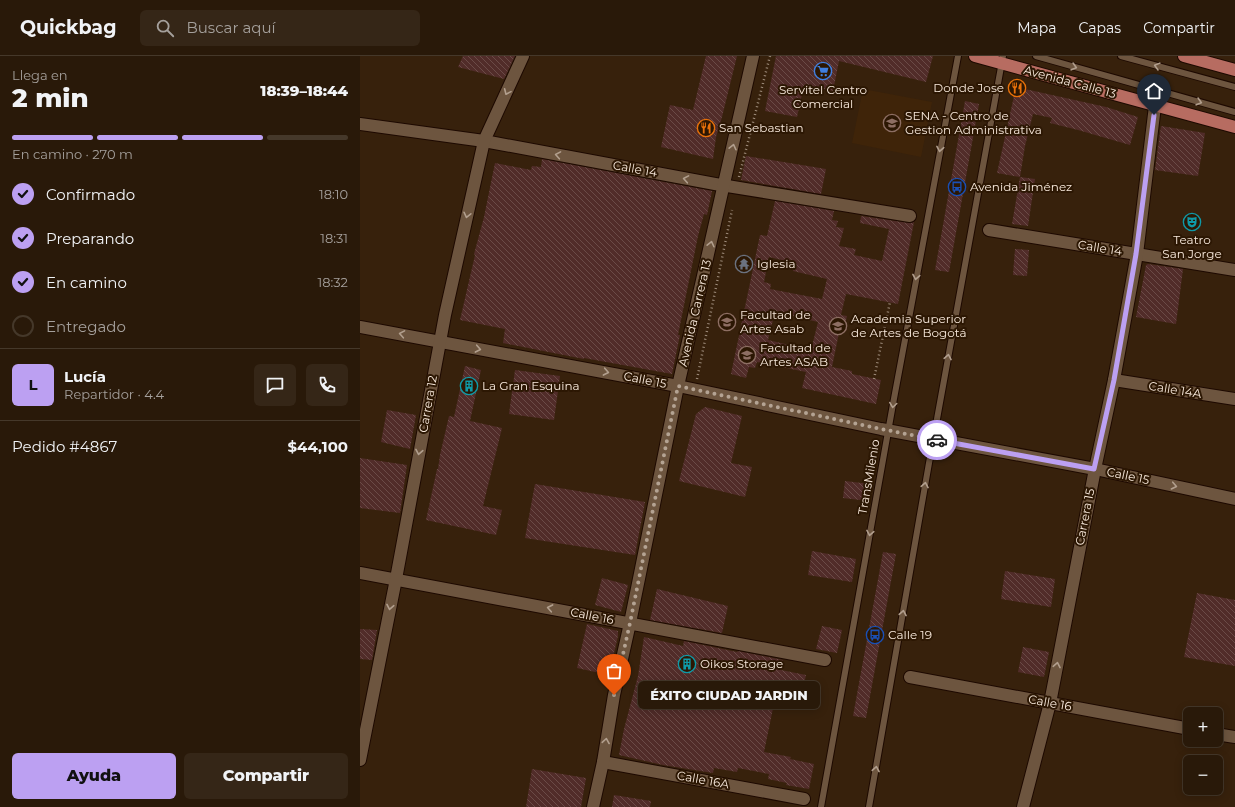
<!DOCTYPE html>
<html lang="es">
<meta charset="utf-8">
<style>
:root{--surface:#291909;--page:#352617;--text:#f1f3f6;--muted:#a5a09c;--line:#45382a;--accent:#bca0f2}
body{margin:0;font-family:Montserrat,sans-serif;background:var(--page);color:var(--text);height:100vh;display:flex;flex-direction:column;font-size:15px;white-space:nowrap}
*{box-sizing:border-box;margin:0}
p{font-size:13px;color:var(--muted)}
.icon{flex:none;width:22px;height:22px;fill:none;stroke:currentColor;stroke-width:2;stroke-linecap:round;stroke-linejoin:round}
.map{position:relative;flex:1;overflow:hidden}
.details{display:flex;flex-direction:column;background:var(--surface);width:360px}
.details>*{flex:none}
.buttons{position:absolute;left:823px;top:651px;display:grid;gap:8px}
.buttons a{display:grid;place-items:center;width:40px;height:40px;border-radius:6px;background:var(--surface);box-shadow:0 2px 10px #0003,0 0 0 1px var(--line);font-size:20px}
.pin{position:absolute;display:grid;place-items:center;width:34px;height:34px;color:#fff;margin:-41px -17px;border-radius:50% 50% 50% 0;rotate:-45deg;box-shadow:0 0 4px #0007}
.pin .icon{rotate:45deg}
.courier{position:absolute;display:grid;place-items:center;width:40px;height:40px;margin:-20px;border:3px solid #bca0f2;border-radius:50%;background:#fff;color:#222;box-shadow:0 1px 5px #0007}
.bubble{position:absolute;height:28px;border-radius:6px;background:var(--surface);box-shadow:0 2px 10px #0003,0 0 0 1px var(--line);font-size:13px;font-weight:800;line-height:28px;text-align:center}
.overview em{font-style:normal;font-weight:800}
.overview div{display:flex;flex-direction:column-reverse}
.overview{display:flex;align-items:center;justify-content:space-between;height:68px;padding:0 12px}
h1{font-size:26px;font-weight:800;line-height:30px}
.bar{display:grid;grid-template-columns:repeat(4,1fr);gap:6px 4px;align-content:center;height:48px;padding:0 12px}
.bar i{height:5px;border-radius:3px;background:var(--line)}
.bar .selected{background:var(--accent)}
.bar p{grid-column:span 4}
.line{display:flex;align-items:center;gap:10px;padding:0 12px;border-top:1px solid var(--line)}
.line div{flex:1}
.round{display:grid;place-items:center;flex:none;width:42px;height:42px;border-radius:6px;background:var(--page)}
ol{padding:0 12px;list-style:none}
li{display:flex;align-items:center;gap:12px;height:44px}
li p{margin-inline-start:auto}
li .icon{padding:4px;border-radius:50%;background:var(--accent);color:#111;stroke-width:4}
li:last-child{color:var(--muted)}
li i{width:22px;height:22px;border:2px solid var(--line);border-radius:50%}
.action{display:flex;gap:8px;margin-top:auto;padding:8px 12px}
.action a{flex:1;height:46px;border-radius:6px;background:var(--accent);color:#111;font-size:16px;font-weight:800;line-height:46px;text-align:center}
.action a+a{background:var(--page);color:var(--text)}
header{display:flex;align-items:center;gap:24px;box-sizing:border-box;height:56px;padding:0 20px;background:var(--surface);border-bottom:1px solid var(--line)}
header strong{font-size:19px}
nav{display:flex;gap:22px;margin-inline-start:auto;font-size:14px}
.search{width:280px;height:36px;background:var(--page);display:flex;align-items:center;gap:10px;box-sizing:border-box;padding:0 14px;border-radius:6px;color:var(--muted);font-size:15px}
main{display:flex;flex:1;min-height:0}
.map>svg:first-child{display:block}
.built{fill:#3f2409}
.building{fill:url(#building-back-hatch);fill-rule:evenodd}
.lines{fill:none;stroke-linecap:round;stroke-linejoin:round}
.lane-casing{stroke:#1d0900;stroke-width:8}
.street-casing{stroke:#1d0900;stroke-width:14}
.secondary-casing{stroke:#1d0900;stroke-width:14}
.primary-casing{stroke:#1d0900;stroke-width:14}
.path{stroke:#9e8c7b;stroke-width:2.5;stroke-dasharray:1 3;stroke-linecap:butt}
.lane{stroke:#6d553f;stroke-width:6}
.street{stroke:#6d553f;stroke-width:12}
.secondary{stroke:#6d553f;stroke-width:12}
.primary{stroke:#b76c61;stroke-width:12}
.oneway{stroke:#b29f8e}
.done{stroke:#b4a393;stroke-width:4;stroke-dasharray:0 7.2}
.route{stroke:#bca0f2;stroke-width:5}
.labels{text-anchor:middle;stroke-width:4;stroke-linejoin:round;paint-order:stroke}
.street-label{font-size:12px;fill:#f8e9dc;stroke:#2c1703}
.poi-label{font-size:12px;fill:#f8e9dc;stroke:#2c1703;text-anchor:start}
</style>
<header>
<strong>Quickbag</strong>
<div class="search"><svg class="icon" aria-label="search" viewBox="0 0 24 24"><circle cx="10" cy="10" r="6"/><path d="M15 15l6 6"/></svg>Buscar aquí</div>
<nav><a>Mapa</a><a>Capas</a><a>Compartir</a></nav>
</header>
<main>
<section class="details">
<div class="overview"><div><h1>2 min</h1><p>Llega en</p></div><em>18:39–18:44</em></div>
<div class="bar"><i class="selected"></i><i class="selected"></i><i class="selected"></i><i></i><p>En camino · 270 m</p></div>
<ol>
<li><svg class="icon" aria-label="check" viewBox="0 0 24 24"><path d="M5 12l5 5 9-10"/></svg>Confirmado<p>18:10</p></li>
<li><svg class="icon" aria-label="check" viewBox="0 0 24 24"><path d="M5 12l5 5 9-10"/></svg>Preparando<p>18:31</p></li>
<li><svg class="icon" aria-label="check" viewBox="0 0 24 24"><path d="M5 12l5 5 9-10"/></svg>En camino<p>18:32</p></li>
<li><i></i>Entregado</li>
</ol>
<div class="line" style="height:72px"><b class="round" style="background:var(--accent);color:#111">L</b><div><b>Lucía</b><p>Repartidor · 4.4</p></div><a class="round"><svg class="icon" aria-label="chat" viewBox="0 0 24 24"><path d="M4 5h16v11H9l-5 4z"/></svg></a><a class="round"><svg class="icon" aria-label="phone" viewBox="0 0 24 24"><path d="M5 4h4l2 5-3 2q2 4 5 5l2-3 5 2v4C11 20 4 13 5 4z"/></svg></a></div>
<div class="line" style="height:52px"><div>Pedido #4867</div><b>$44,100</b></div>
<div class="action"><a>Ayuda</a><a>Compartir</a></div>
</section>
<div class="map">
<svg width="875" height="751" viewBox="0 0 875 751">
<defs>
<pattern id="building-back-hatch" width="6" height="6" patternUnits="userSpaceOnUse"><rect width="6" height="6" fill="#512c29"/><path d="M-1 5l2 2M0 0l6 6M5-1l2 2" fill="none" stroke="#6b4b47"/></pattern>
</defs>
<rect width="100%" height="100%" fill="#37210c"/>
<polygon class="built" points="503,33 572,46 561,101 492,87"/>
<g class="building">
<polygon points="103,0 155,0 144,23 98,11"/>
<polygon points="346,0 377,0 362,61 356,81 353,103 301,91 310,49 333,54"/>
<polygon points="416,0 573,0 566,26 479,5 473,35 444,29 437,61 405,55"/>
<polygon points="656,31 746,51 778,61 770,89 718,74 690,67 692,62 673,58 665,90 660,121 637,117"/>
<polygon points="605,45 619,48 589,216 575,214"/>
<polygon points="801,70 845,77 838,120 795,114"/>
<polygon points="386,100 466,113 461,138 381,124"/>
<polygon points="182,103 352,135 347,159 344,158 338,180 318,279 320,279 312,318 224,302 224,303 143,287 145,273 100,264 115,199 114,198 124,161 135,107 171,114 172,110 181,111"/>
<polygon points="660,121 675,123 668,170 652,168"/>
<path d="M 415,145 L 474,155 L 472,164 L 478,165 L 476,171 L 484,172 L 479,190 L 496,193 L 494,199 L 522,205 L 529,173 L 500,167 L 501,160 L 549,167 L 554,166 L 538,248 L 486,238 L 481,259 L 487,260 L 484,273 L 480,272 L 472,311 L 492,315 L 492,318 L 521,324 L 516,348 L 442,332 L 446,316 L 397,306 L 395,312 L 389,311 L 386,322 L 371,318 L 400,179 L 407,180 ZM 409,201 L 435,207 L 433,215 L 467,223 L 462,243 L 410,233 L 411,228 L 404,226 ZM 415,256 L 458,266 L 451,294 L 408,284 Z"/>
<polygon points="655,193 669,194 667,220 653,219"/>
<polygon points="788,208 823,213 816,268 776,261 786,209"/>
<polygon points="105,310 121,314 110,365 142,372 123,450 142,454 136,479 66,464 77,413 78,413 80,399 89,360 94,361"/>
<polygon points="155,314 200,320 194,364 149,358"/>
<polygon points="345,351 382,360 371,407 392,411 385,441 319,425 336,358"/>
<polygon points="27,354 56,359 50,393 21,386"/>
<polygon points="0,402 47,409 40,457 0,452"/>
<polygon points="485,425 510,428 508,445 483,442"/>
<polygon points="175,428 285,446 275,499 165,482"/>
<polygon points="452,495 496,503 492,526 448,519"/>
<polygon points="523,496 536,498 506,662 493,660"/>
<polygon points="645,515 695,523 691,551 641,543"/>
<polygon points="242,522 268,529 261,556 235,549"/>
<polygon points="297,533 368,550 362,577 290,564"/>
<polygon points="837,537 875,544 875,610 824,601"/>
<polygon points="227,568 258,575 258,580 249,619 217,612"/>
<polygon points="462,570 482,574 477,597 456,593"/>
<polygon points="0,573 17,574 12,604 0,603"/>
<polygon points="284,581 323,590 324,585 377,596 378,595 423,604 421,614 446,619 443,633 418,628 404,696 431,701 430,703 454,708 449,733 426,729 427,727 408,723 409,718 378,712 377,716 354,712 353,717 303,709 259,699 264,673 278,620"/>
<polygon points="663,591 689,596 684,621 658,616"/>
<polygon points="172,713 226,722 221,751 166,751"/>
<polygon points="254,739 291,745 290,751 252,751"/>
</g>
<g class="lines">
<defs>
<g id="lane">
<polyline points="676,0 875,56"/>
<polyline points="761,0 875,31"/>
<polyline points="461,751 533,348 598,0"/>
<polyline points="509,751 569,407 643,0"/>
</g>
<g id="street">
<polyline points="0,68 124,85 355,128 550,160"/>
<polyline points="629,174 875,214"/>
<polyline points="0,271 318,330 521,373 735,413 875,443"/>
<polyline points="754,324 875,343"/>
<polyline points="0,517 465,604"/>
<polyline points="550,621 830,673"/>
<polyline points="856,678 875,681"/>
<polyline points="243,706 444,743"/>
<polyline points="663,751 690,647 735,413 754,324 777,198 795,50"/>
</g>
<g id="secondary">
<polyline points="0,704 36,523 85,259 124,85 163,0"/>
<polyline points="233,751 243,706 254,639 270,567 318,330 393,0"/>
</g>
<g id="primary">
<polyline points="615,0 875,71"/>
<polyline points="824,0 875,14"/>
</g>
</defs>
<use href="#lane" class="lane-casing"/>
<use href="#street" class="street-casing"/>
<use href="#secondary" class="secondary-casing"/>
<use href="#primary" class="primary-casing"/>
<g class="path">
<polyline points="379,121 410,0"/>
<polyline points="337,323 372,154"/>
<polyline points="514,323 530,246"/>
</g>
<use href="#lane" class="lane"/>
<use href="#street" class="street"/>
<use href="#secondary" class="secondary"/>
<use href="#primary" class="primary"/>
</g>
<defs><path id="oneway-chevron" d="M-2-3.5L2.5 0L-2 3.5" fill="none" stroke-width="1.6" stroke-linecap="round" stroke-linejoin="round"/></defs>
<g class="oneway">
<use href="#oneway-chevron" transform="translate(797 10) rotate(-165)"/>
<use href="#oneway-chevron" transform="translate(714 11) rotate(16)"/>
<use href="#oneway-chevron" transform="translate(147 36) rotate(114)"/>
<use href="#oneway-chevron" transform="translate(839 46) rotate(16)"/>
<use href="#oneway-chevron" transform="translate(373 91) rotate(-77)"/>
<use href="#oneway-chevron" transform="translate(580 93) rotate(100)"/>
<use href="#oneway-chevron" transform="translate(198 99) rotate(-170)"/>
<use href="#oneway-chevron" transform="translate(326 123) rotate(-170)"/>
<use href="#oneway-chevron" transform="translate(107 159) rotate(103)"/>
<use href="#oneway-chevron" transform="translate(351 188) rotate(-77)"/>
<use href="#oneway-chevron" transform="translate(556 221) rotate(100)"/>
<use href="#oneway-chevron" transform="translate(42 278) rotate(-170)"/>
<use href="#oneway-chevron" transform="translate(118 293) rotate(11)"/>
<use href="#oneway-chevron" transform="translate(588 301) rotate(-80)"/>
<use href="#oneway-chevron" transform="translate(246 316) rotate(11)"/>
<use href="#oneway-chevron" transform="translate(533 349) rotate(98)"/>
<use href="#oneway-chevron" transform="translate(59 396) rotate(100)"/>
<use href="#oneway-chevron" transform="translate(565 429) rotate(-80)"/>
<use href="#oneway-chevron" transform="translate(814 430) rotate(12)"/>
<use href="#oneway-chevron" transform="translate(510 477) rotate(100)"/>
<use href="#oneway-chevron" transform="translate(30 551) rotate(101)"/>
<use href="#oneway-chevron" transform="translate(190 552) rotate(-169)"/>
<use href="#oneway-chevron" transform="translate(543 557) rotate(-80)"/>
<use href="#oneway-chevron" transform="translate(697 609) rotate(-79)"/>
<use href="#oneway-chevron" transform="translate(246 685) rotate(-81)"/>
<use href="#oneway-chevron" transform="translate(516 713) rotate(-80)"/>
</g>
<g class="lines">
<polyline class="done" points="254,639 270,567 318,330 521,373 577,384"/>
<polyline class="route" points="577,384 734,413 754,324 776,198 794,59"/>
</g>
<defs>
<symbol id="supermarket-ring" viewBox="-11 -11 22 22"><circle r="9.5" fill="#2c1703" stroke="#3f7fe0" stroke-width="1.5"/><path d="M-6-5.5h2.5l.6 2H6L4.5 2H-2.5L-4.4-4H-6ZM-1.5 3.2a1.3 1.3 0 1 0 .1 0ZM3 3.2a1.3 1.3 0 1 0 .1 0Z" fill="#3f7fe0"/></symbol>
<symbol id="restaurant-ring" viewBox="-11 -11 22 22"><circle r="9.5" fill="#2c1703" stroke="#e8710a" stroke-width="1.5"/><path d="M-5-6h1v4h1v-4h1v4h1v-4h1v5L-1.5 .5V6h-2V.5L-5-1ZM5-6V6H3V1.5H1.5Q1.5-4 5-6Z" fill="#e8710a"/></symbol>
<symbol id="university-ring" viewBox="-11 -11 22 22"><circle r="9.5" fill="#2c1703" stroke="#8d6e63" stroke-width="1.5"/><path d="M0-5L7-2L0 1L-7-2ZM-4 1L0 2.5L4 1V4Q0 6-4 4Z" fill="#8d6e63"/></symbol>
<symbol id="bus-ring" viewBox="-11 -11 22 22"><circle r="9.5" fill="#2c1703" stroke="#1a4fb4" stroke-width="1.5"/><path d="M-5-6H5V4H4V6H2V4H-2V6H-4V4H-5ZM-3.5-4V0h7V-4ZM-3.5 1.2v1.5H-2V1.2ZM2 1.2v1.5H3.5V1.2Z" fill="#1a4fb4"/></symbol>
<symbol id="theatre-ring" viewBox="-11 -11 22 22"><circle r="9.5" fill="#2c1703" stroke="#0f9aa8" stroke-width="1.5"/><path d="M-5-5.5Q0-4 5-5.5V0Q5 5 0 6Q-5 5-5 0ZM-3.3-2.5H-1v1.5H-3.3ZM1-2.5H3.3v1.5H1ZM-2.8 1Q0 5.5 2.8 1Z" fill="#0f9aa8"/></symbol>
<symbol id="temple-ring" viewBox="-11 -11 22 22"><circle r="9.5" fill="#2c1703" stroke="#6b7280" stroke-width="1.5"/><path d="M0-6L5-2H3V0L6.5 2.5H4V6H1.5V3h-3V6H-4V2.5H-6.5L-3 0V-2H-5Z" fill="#6b7280"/></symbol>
<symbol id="building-ring" viewBox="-11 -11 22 22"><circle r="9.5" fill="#2c1703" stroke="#0f9aa8" stroke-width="1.5"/><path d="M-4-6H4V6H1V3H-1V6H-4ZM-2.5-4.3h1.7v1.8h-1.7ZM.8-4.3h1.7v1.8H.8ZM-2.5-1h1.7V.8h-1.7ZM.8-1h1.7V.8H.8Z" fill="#0f9aa8"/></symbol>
</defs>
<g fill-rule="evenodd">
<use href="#supermarket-ring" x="453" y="5" width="20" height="20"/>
<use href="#restaurant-ring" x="647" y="22" width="20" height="20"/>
<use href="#university-ring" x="522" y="57" width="20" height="20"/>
<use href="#restaurant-ring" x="336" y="62" width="20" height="20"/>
<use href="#bus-ring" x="587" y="121" width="20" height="20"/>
<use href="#theatre-ring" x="822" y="156" width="20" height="20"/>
<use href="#temple-ring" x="374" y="198" width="20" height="20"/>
<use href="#university-ring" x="357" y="256" width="20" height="20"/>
<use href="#university-ring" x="468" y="260" width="20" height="20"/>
<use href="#university-ring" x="377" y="289" width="20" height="20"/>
<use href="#building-ring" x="99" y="320" width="20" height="20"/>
<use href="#bus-ring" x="505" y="569" width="20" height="20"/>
<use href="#building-ring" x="317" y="598" width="20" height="20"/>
</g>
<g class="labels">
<g class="street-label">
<text transform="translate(710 26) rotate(15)" y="4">Avenida Calle 13</text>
<text transform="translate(275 113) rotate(10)" y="4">Calle 14</text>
<text transform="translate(740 192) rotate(9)" y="4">Calle 14</text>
<text transform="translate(335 257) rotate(-77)" y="4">Avenida Carrera 13</text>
<text transform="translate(285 324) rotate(11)" y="4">Calle 15</text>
<text transform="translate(815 334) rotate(9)" y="4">Calle 14A</text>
<text transform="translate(68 348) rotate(-80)" y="4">Carrera 12</text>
<text transform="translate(768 420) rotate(12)" y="4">Calle 15</text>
<text transform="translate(509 421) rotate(-80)" y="4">TransMilenio</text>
<text transform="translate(725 461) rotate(-79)" y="4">Carrera 15</text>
<text transform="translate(232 560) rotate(11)" y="4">Calle 16</text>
<text transform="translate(690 647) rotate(10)" y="4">Calle 16</text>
<text transform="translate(343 724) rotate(10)" y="4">Calle 16A</text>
</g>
<g class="poi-label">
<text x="644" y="36" text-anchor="end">Donde Jose</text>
<text x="463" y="38" text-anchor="middle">Servitel Centro<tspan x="463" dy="14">Comercial</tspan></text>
<text x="545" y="64">SENA - Centro de<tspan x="545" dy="14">Gestion Administrativa</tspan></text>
<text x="359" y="76">San Sebastian</text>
<text x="610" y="135">Avenida Jiménez</text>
<text x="832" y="188" text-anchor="middle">Teatro<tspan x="832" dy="14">San Jorge</tspan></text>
<text x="397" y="212">Iglesia</text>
<text x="380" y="263">Facultad de<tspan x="380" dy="14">Artes Asab</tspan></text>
<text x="491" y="267">Academia Superior<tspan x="491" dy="14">de Artes de Bogotá</tspan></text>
<text x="400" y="296">Facultad de<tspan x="400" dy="14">Artes ASAB</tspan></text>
<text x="122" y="334">La Gran Esquina</text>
<text x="528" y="583">Calle 19</text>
<text x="340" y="612">Oikos Storage</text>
</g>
</g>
</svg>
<div class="buttons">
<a>+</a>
<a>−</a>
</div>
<div class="pin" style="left:254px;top:639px;background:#ea580c"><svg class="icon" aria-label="bag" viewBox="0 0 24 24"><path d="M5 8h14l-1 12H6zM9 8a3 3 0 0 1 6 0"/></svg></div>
<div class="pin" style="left:794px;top:59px;background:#1f2937"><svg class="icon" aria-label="home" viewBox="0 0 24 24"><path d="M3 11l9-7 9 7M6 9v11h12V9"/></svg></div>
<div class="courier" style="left:577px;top:384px"><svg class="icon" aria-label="car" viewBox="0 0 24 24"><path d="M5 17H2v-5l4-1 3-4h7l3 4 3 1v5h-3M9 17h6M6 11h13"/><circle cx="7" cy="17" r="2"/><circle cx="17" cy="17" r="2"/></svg></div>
<div class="bubble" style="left:278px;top:625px;width:182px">ÉXITO CIUDAD JARDIN</div>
</div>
</main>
